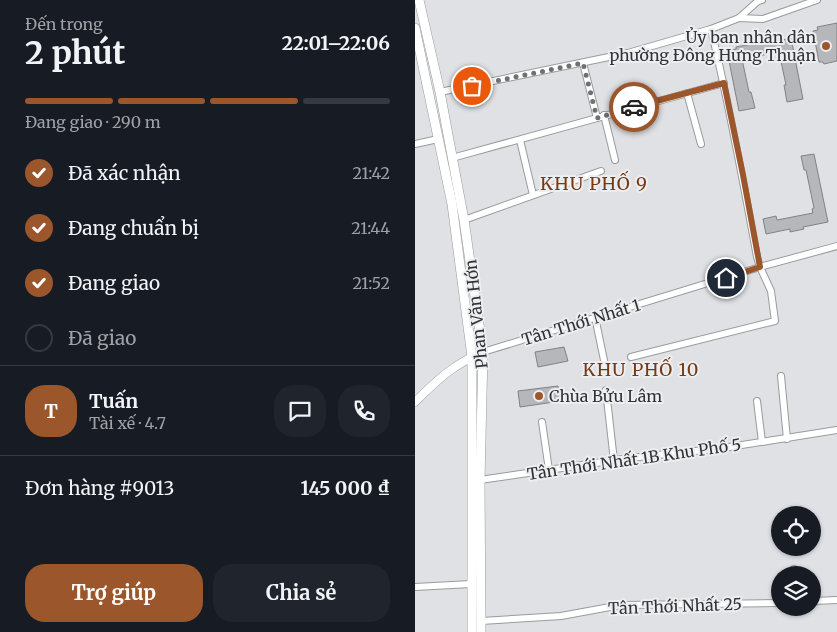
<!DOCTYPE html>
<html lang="vi">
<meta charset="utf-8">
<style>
:root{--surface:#171b24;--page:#20242c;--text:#f1f3f6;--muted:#9ea1a6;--line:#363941;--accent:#9c562c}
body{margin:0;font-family:Merriweather,serif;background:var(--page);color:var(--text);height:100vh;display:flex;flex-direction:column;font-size:19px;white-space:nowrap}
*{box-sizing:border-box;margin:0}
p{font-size:16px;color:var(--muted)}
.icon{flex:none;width:28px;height:28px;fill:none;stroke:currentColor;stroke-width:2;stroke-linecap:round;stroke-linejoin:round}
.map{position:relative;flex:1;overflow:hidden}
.drawer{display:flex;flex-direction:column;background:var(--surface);width:415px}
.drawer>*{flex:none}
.fabs{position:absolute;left:356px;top:506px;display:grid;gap:10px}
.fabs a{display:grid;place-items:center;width:50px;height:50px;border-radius:50%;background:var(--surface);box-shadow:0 1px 4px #0004;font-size:25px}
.pin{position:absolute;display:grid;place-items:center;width:42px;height:42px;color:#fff;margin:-21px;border:2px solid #fff;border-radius:50%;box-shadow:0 1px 5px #0007}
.courier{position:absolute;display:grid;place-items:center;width:50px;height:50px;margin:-25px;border:4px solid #9c562c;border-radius:50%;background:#fff;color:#222;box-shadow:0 1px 6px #0007}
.summary em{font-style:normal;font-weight:700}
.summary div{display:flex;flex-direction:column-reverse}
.summary{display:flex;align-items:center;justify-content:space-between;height:85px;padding:0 25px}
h1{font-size:32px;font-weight:700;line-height:38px}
.bar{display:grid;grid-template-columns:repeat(4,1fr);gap:8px 5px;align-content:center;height:60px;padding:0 25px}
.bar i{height:6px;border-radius:4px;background:var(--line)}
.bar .current{background:var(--accent)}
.bar p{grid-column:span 4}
.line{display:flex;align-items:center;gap:12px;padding:0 25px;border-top:1px solid var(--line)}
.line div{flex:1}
.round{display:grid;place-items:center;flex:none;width:52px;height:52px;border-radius:20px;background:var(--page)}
ol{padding:0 25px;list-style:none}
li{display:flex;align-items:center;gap:15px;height:55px}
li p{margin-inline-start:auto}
li .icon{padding:5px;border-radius:50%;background:var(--accent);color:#fff;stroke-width:4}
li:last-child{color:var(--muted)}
li i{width:28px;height:28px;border:2px solid var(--line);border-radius:50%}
.action{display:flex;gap:10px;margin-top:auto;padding:10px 25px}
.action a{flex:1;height:58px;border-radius:20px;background:var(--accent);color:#fff;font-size:20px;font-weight:700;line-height:58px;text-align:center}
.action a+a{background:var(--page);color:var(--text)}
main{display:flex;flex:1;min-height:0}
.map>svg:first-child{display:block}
.building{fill:#b6b7ba;stroke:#818285}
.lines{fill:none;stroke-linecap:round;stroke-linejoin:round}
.minor-casing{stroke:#999b9e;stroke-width:8}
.tertiary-casing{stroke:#999b9e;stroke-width:9}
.secondary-casing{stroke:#999b9e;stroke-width:10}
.minor{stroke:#fff;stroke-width:6}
.tertiary{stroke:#fff;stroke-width:8}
.secondary{stroke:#fff;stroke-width:9}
.done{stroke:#6f7072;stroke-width:5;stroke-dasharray:0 9}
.route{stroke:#9c562c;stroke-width:6}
.poi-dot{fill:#9c562c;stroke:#eceef1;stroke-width:2}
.labels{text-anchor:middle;stroke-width:4;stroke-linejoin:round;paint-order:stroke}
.poi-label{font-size:16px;fill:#333335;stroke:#eceef1;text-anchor:end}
.street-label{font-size:16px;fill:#333335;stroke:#eceef1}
.neighbourhood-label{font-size:18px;letter-spacing:1px;fill:#773a12;stroke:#eceef1}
</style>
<main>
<section class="drawer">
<div class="summary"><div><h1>2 phút</h1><p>Đến trong</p></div><em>22:01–22:06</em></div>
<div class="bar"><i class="current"></i><i class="current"></i><i class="current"></i><i></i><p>Đang giao · 290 m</p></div>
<ol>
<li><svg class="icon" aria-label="check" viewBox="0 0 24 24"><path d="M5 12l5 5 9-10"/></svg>Đã xác nhận<p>21:42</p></li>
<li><svg class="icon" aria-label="check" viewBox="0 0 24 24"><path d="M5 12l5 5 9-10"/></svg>Đang chuẩn bị<p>21:44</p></li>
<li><svg class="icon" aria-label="check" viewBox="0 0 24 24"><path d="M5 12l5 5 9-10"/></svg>Đang giao<p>21:52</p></li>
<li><i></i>Đã giao</li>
</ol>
<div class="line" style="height:90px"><b class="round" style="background:var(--accent);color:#fff">T</b><div><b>Tuấn</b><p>Tài xế · 4.7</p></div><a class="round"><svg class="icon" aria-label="chat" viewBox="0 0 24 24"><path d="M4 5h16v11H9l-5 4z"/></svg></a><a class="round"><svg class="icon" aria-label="phone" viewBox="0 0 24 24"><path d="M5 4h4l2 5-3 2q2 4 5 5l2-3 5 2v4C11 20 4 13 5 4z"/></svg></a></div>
<div class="line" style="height:65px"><div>Đơn hàng #9013</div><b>145 000 ₫</b></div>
<div class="action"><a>Trợ giúp</a><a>Chia sẻ</a></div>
</section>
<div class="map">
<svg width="422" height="632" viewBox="0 0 422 632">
<rect width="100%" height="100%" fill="#dfe1e4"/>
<g class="building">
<polygon points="422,23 422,61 409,64 408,62 404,62 398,31 403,30 402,27"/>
<polygon points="368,38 368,40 376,38 388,99 372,102 369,85 371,85 364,52 327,59 334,92 336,92 340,108 324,111 312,51 321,49 321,47"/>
<polygon points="399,154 413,222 388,227 389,229 375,232 375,229 351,234 348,219 361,216 362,220 398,213 397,209 399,208 391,170 389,170 386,156"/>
<polygon points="149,347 153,361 123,367 120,352"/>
<polygon points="143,386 146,401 105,407 103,391"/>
</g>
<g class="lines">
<defs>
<g id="minor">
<polyline points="324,18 348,19 402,0"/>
<polyline points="168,63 182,118"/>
<polyline points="25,92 213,53 296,29 324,18 343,1 347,0"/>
<polyline points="272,93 286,144"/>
<polyline points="189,115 200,160"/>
<polyline points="105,140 118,195"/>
<polyline points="0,144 23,139"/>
<polyline points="37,158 309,83"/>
<polyline points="49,220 186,171"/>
<polyline points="180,317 190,365"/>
<polyline points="68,352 345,267 422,246"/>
<path d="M 216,357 L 360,321 L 356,291 L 345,267 L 342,257 C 328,180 314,104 296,29"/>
<polyline points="366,376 372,439"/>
<polyline points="191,390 199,461"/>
<polyline points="342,401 347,442"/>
<polyline points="127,422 134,470"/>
<polyline points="65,480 215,458 308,448 422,430"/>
<polyline points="379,575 379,569"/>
<polyline points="0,587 56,584"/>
<polyline points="398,601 422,600"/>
<polyline points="66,621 146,616 206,605 365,603"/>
</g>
<path id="tertiary" d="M 0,402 C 22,380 39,364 68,352"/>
<g id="secondary">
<polyline points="4,0 25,92 49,220 68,352 65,480 66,632"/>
<polyline points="0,28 37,204 57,357 57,632"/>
</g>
</defs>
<use href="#minor" class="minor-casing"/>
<use href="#tertiary" class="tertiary-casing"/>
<use href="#secondary" class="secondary-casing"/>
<use href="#minor" class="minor"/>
<use href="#tertiary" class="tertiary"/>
<use href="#secondary" class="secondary"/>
</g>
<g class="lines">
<polyline class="done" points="57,86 168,63 182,118 219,107"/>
<polyline class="route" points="219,107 309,83 328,175 345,267 311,278"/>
</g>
<g class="poi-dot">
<circle cx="411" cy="46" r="5"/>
<circle cx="124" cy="396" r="5"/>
</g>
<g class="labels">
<g class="poi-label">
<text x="401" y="43">Ủy ban nhân dân<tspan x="401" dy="18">phường Đông Hưng Thuận</tspan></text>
<text x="134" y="402" text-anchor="start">Chùa Bửu Lâm</text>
</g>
<g class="street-label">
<text transform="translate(61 314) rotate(-96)" y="6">Phan Văn Hớn</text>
<text transform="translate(166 322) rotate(-17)" y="6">Tân Thới Nhất 1</text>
<text transform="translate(219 459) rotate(-8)" y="6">Tân Thới Nhất 1B Khu Phố 5</text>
<text transform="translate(260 606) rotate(-2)" y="6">Tân Thới Nhất 25</text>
</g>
<g class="neighbourhood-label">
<text x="179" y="190">KHU PHỐ 9</text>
<text x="226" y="376">KHU PHỐ 10</text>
</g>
</g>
</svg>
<div class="fabs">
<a><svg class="icon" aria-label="locate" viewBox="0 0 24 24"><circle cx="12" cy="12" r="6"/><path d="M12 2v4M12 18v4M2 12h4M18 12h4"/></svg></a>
<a><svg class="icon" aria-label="layers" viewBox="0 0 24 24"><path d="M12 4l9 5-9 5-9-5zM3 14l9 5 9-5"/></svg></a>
</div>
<div class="pin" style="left:57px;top:86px;background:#ea580c"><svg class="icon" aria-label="bag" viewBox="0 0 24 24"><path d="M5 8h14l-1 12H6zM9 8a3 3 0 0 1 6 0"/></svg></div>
<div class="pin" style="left:311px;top:278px;background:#1f2937"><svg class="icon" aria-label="home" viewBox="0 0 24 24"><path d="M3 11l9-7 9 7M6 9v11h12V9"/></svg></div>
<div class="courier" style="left:219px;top:107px"><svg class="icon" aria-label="car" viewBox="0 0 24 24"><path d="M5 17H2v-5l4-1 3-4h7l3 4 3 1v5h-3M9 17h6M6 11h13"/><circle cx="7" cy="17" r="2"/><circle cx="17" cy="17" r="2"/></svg></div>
</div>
</main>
